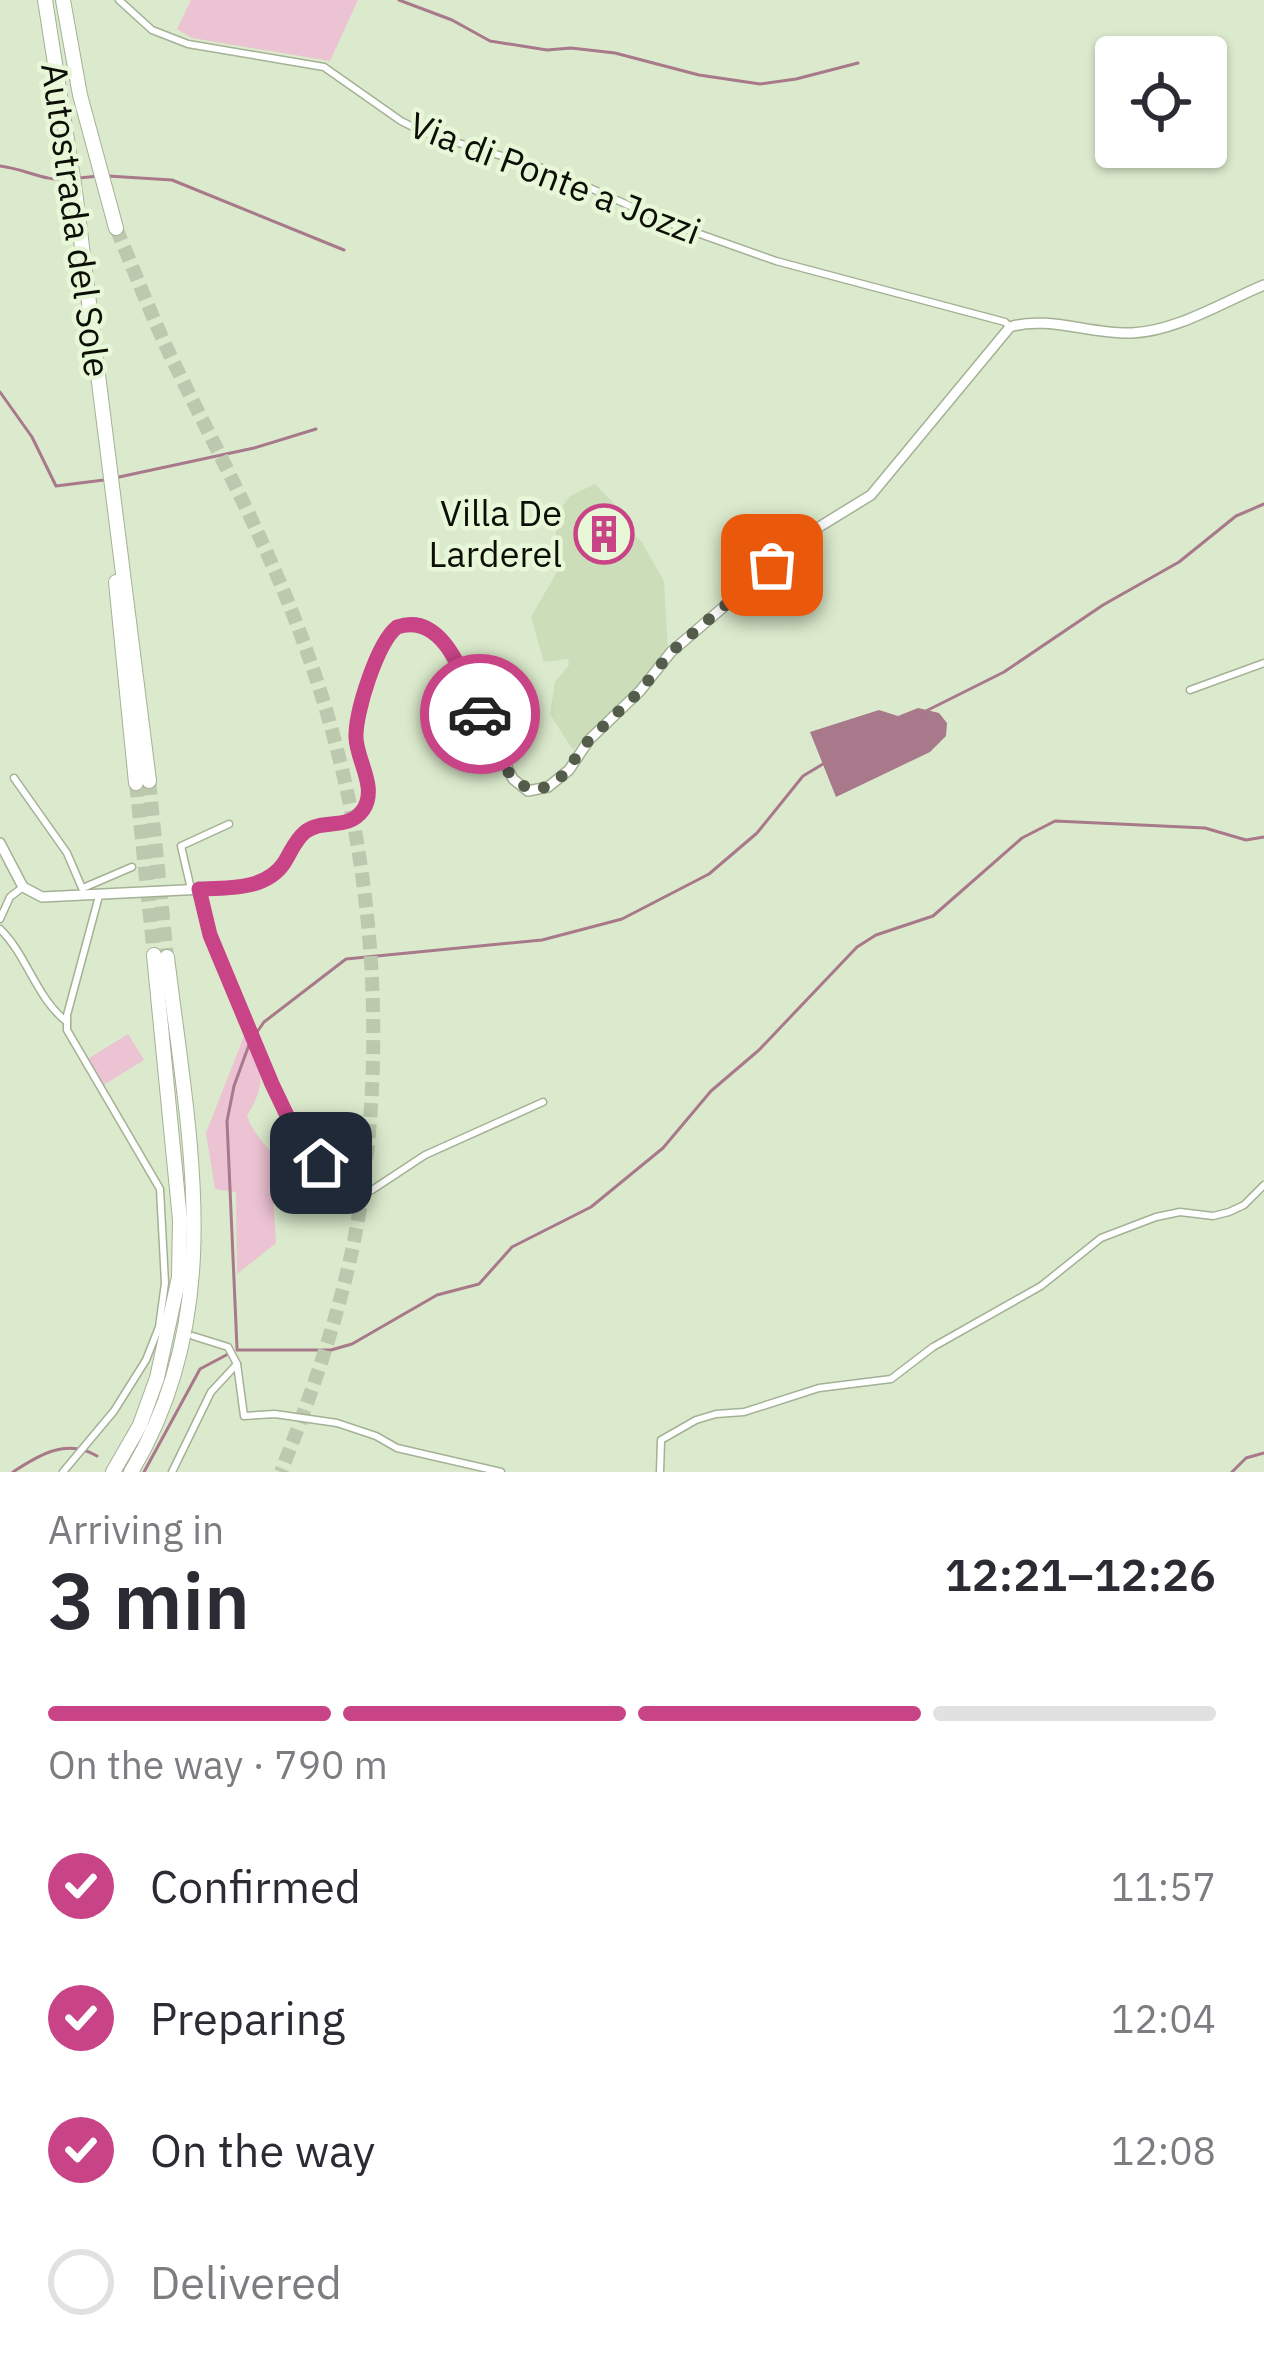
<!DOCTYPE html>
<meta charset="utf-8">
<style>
:root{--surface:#fff;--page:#f7f7f7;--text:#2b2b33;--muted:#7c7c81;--line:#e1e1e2;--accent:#c94487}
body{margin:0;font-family:"IBM Plex Sans",sans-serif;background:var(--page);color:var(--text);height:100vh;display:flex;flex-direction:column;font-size:45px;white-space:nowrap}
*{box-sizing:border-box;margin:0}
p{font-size:39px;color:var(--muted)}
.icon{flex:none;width:66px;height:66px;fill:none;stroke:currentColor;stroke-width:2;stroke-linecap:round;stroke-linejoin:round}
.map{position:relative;height:1472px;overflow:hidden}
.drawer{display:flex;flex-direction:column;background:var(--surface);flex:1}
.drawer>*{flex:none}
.controls{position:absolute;left:1095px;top:36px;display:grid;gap:24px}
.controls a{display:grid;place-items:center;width:132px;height:132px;border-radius:12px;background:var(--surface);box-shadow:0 3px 9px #0004;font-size:60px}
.pin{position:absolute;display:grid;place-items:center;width:102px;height:102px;color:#fff;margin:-51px;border-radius:24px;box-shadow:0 6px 18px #0006}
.courier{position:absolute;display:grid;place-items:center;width:120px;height:120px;margin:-60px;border:9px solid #c94487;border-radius:50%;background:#fff;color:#222;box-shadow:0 3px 15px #0007}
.head em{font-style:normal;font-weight:600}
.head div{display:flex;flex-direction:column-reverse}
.head{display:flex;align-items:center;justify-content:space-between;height:204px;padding:0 48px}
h1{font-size:78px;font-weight:600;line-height:90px}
.bar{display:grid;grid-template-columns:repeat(4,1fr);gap:18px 12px;align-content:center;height:144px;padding:0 48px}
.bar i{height:15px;border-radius:9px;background:var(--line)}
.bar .current{background:var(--accent)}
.bar p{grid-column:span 4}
ol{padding:0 48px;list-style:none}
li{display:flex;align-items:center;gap:36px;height:132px}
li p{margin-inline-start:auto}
li .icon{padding:12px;border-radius:50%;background:var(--accent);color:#fff;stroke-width:4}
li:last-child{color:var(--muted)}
li i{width:66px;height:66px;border:6px solid var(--line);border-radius:50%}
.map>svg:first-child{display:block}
.built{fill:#cbddb9}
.green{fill:#ecc3d3}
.water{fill:#a8788b}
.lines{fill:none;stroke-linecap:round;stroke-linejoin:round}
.stream{stroke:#a8788b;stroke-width:3}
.highway-tunnel{stroke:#bcc9ae;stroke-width:14;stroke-dasharray:14 7;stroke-linecap:butt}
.street-casing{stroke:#a3b195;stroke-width:9}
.secondary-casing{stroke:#a3b195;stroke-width:12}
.highway-casing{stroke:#a3b195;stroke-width:16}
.street{stroke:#fff;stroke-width:6}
.secondary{stroke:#fff;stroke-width:9}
.highway{stroke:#fff;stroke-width:14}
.done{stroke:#545c4b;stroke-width:12;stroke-dasharray:0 21.6}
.route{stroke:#c94487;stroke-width:15}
.labels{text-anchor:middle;stroke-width:9;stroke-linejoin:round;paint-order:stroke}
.street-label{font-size:36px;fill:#0b0f06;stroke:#e9f7d9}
.poi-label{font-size:36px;fill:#0b0f06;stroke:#e9f7d9;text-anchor:end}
</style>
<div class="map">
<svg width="1264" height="1472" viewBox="0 0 1264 1472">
<rect width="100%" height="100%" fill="#dbeacc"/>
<polygon class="built" points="595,484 615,505 622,524 641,541 664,581 668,652 648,678 573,750 550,714 555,682 569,665 568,659 544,662 531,617 558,570 555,516 570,496"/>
<g class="green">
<polygon points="191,0 358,0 330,61 192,38 177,29"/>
<path d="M 246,1031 C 261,1070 269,1079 247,1116 C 257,1143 279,1156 293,1180 L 273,1194 L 276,1243 L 237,1274 L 236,1192 L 215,1189 L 206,1133 Z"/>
<polygon points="128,1034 144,1060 102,1086 86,1060"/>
</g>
<polygon class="water" points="918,708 939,713 947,723 946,736 930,752 836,797 810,732 879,710 898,716"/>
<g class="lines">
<g class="stream">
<polyline points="399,0 452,20 490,41 547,50 571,48 615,53 699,75 760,84 796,79 858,63"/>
<path d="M 0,166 C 25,169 44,181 69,180"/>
<polyline points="108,176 172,180 344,250"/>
<polyline points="79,178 99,176"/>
<polyline points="0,392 32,437 56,486 104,480"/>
<polyline points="119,477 254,448 316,429"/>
<polyline points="924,712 1004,672 1103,605 1179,562 1236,516 1264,504"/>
<polyline points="237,1348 227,1121 234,1086 250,1042 264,1022 346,959 542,940 622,919 709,874 757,833 803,776 823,764"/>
<polyline points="237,1350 331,1350 352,1344 437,1295 479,1284 512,1247 591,1207 663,1148 711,1091 759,1050 857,947 876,935 933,916 1022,838 1055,821 1205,828 1246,840 1264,837"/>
<path d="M 13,1472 C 40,1454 68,1438 97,1456"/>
<polyline points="144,1472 200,1369 230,1353"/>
<polyline points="1232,1472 1246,1458 1264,1453"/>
</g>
<g class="highway-tunnel">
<path d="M 116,228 C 135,272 152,318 173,361 C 219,455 271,550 306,649 C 369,823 388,1011 362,1194 C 349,1289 316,1383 281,1472"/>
<polyline points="149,781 167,957"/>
<polyline points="136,783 154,955"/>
</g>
<defs>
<g id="street">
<polyline points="119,0 152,30 188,44 324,67 401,121 425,133 552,171 666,222 776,261 1005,322 1010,327"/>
<polyline points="1190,690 1264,663"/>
<polyline points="14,778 67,853 82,888"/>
<polyline points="83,888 132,867"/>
<polyline points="191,889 181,846 229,824"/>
<path d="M 199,889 L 205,921 C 219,956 236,990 250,1025 C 275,1086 298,1178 372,1190 L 425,1155 L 543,1102"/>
<polyline points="0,919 10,897 23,887"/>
<path d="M 0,929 C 27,955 36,998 67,1022"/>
<polyline points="237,1364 244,1416 275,1414 337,1423 376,1436 397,1448 501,1472"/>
<polyline points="63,1472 114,1411 146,1360 159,1327 165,1283 160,1189 67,1030 67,1015 99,896"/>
<polyline points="172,1472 211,1392 237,1364 228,1347 193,1336"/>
<polyline points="660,1472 661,1440 696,1420 716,1414 744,1412 819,1388 891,1379 933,1347 1041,1286 1101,1238 1156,1217 1180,1212 1213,1216 1229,1212 1244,1205 1264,1185"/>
</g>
<path id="secondary" d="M 0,843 L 23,887 L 42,897 L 224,888 L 257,883 L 279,869 L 306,831 C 326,821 353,829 365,807 C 375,787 359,764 357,743 C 354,719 378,632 403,625 C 420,619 434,630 444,642 L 513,779 L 528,791 L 548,787 L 569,770 L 589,740 L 640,691 L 671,652 L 811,532 L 871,495 L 1010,327 C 1047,315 1093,335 1132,333 C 1177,331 1223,302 1264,285"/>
<g id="highway">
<polyline points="45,0 75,191 149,781"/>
<polyline points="63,0 80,95 116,228"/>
<polyline points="116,582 136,783"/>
<polyline points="113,1472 140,1425 157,1378 179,1277 180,1220 154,955"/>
<path d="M 131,1472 C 229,1310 188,1134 167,957"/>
</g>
</defs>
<use href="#street" class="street-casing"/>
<use href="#secondary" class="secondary-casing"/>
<use href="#highway" class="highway-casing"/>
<use href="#street" class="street"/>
<use href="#secondary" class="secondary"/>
<use href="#highway" class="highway"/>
</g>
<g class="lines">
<polyline class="done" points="480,714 512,779 533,791 552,785 563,775 589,740 640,691 671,652 772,565"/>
<path class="route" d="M 321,1163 L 293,1128 L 272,1084 L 210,935 L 199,889 C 228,888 266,890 284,863 C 291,852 295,840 305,832 C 323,818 348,831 363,810 C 378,788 357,761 356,738 C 355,713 377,643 397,627 C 445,611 464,680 480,714"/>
</g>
<defs>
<symbol id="building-ring" viewBox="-11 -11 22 22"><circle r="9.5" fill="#e9f7d9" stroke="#c94487" stroke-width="1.5"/><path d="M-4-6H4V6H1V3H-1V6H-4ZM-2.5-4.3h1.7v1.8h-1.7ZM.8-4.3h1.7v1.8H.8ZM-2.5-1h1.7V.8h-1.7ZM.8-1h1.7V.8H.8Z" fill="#c94487"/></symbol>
</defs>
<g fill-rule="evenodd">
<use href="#building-ring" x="571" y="501" width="66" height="66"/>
</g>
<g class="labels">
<g class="street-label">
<text transform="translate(555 178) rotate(21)" y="13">Via di Ponte a Jozzi</text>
<text transform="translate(76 220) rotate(82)" y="13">Autostrada del Sole</text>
</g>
<g class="poi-label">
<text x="562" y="526">Villa De<tspan x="562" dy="41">Larderel</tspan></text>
</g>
</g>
</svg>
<div class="controls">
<a><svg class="icon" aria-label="locate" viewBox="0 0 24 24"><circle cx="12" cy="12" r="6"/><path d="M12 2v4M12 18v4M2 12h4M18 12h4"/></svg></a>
</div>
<div class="pin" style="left:772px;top:565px;background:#ea580c"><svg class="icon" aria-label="bag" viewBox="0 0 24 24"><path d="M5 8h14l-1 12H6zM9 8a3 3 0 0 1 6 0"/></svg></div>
<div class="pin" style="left:321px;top:1163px;background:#1f2937"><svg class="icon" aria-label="home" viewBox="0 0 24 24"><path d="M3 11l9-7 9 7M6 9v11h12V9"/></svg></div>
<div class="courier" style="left:480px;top:714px"><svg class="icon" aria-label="car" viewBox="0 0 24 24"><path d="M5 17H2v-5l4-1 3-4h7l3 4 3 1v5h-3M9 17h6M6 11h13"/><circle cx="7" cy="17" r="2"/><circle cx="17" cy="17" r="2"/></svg></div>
</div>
<section class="drawer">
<div class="head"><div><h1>3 min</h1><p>Arriving in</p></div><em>12:21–12:26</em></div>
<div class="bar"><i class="current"></i><i class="current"></i><i class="current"></i><i></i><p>On the way · 790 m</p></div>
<ol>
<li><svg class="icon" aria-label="check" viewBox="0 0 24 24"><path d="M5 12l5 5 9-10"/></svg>Confirmed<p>11:57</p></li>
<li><svg class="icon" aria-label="check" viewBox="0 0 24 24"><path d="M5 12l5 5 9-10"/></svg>Preparing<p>12:04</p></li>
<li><svg class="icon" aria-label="check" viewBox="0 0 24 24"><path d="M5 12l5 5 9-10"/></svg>On the way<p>12:08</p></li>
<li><i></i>Delivered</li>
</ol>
</section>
